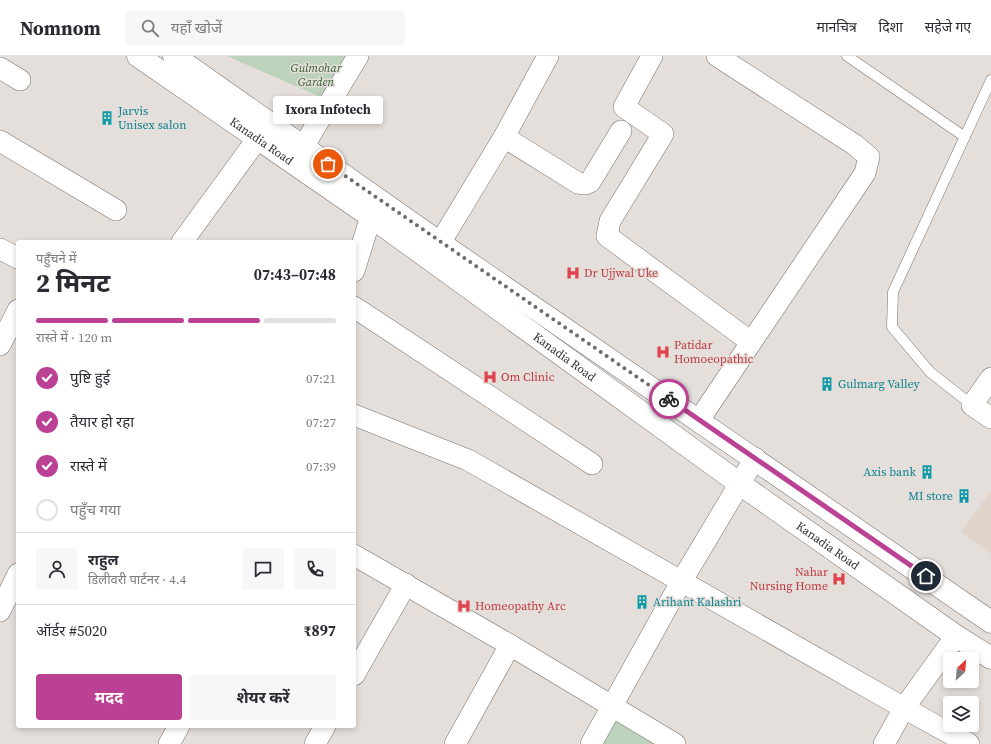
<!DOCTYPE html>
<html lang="hi">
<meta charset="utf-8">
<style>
:root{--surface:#fff;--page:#f7f7f7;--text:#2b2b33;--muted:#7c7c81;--line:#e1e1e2;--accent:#bb4194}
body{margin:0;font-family:"Source Serif 4","Noto Sans Devanagari",serif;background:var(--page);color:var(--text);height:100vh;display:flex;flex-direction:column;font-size:15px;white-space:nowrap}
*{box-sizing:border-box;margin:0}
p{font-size:13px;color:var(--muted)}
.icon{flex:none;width:22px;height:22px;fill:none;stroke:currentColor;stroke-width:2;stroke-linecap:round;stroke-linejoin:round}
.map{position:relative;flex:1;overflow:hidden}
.panel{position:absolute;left:16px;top:184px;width:340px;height:488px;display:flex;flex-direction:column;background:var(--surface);border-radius:4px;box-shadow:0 2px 6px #0003}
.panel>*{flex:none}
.needle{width:26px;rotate:26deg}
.controls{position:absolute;left:943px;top:596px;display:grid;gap:8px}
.controls a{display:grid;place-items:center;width:36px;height:36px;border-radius:4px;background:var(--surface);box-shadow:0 2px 6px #0003;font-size:20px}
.pin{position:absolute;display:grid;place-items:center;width:34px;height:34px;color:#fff;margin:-17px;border:2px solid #fff;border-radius:50%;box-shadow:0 1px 4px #0007}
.courier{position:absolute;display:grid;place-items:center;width:40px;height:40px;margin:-20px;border:3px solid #bb4194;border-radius:50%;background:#fff;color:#222;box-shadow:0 1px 5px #0007}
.bubble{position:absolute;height:28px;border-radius:4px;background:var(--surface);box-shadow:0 2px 6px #0003;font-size:13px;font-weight:700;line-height:28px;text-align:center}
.overview em{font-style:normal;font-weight:700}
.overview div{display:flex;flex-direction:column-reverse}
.overview{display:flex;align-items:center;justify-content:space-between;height:68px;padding:0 20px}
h1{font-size:26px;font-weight:700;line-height:30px}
.bar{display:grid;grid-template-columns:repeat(4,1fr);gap:6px 4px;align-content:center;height:48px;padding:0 20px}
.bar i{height:5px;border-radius:3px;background:var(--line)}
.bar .on{background:var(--accent)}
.bar p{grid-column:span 4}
.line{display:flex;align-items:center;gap:10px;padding:0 20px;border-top:1px solid var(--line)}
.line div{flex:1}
.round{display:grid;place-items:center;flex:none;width:42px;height:42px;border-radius:4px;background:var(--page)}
ol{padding:0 20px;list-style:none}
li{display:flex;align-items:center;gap:12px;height:44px}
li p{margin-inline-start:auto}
li .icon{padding:4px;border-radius:50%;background:var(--accent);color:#fff;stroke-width:4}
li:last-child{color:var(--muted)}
li i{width:22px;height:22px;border:2px solid var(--line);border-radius:50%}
.button{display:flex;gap:8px;margin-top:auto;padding:8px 20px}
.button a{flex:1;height:46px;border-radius:4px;background:var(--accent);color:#fff;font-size:16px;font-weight:700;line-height:46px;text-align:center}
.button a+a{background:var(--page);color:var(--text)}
header{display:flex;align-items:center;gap:24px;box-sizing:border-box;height:56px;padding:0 20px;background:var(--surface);border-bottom:1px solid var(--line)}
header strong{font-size:19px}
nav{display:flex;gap:22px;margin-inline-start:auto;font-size:14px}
.search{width:280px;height:36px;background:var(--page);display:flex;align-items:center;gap:10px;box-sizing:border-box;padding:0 14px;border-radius:4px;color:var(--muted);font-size:15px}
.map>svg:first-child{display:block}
.built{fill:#e0d3ca}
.green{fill:#bcd2ba}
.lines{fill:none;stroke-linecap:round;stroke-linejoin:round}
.service-casing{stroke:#77726f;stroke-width:11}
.minor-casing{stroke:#77726f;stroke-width:22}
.secondary-casing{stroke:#77726f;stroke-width:23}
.service{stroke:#fff;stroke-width:10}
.minor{stroke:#fff;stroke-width:21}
.secondary{stroke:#fff;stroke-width:22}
.done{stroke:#6f6c69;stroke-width:4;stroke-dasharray:0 7.2}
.route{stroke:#bb4194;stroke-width:5}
.labels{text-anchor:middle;stroke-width:3;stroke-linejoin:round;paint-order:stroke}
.park-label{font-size:12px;font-style:italic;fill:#396036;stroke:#e5dfdb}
.culture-label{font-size:12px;fill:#0d838f;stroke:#e5dfdb;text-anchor:start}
.street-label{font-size:12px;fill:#302e2c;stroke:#e5dfdb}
.health-label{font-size:12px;fill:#be3a42;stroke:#e5dfdb;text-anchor:start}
</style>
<header>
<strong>Nomnom</strong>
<div class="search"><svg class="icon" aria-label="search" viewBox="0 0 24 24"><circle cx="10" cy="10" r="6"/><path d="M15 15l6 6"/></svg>यहाँ खोजें</div>
<nav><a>मानचित्र</a><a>दिशा</a><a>सहेजे गए</a></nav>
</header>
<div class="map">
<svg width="991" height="688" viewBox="0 0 991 688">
<rect width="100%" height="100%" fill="#e5dfdb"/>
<polygon class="built" points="991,435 991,498 961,476"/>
<g class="green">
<polygon points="227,0 347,0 325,43"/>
<polygon points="612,652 675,688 591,688"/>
</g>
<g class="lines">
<defs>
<g id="service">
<polyline points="847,0 965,81"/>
<polyline points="972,349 930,316 892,271 893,236 991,24"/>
</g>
<g id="minor">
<polyline points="652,0 624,51 663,78 610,165 607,180 751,286"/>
<polyline points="0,12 20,24"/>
<polyline points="504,81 578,127 585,128 590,126 621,75"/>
<polyline points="0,85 116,154"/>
<polyline points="303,91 358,0"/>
<polyline points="182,186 258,82"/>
<polyline points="0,193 18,202"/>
<polyline points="431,202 504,81 548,0"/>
<polyline points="354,215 376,144"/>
<polyline points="354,251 592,408"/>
<polyline points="0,289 18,254"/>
<polyline points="991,322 972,349 991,362"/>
<polyline points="354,359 468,404 904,652 969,688"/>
<polyline points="699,364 865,117 869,101 855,89 717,0"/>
<polyline points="354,499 510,589 675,688"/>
<polyline points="0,555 18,518"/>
<polyline points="354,619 406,528"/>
<polyline points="169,688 179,670"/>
<polyline points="315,688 325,670"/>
<polyline points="455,688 510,589"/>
<polyline points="591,688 681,526 755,402"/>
<polyline points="884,688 904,652 956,580"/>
</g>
<g id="secondary">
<path id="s1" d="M 138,0 L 370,160 L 740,428 L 956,580 L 991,602"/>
<polyline points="174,0 440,187 991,566"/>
</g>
</defs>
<use href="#service" class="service-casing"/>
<use href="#minor" class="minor-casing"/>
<use href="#secondary" class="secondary-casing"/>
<use href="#service" class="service"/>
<use href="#minor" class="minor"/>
<use href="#secondary" class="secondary"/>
</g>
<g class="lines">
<polyline class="done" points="328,108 669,343"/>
<polyline class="route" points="669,343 926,520"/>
</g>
<defs>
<symbol id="building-bare" viewBox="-9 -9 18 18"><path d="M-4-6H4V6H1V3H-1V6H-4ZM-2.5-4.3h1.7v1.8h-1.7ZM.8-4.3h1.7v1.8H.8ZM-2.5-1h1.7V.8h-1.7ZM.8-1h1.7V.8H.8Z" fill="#0f9aa8" stroke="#e5dfdb" stroke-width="2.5" paint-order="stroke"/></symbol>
<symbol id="hospital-bare" viewBox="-9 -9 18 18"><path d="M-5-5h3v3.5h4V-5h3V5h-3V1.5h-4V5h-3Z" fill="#e0444e" stroke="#e5dfdb" stroke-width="2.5" paint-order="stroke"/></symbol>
</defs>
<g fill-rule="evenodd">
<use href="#building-bare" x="97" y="52" width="20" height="20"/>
<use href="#hospital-bare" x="563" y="207" width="20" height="20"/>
<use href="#hospital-bare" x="653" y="286" width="20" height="20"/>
<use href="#hospital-bare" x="480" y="311" width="20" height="20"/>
<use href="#building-bare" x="817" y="318" width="20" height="20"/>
<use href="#building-bare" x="917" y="406" width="20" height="20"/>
<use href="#building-bare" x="954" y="430" width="20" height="20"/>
<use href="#hospital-bare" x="829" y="513" width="20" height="20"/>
<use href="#building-bare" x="632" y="536" width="20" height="20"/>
<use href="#hospital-bare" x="454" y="540" width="20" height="20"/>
</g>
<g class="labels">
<g class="park-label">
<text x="316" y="16">Gulmohar<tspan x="316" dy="14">Garden</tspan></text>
</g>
<g class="culture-label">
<text x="118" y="59">Jarvis<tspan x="118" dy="14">Unisex salon</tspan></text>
<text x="838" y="332">Gulmarg Valley</text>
<text x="916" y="420" text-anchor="end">Axis bank</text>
<text x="953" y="444" text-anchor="end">MI store</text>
<text x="653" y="550">Arihant Kalashri</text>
</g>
<g class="street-label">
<text dy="4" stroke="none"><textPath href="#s1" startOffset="150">Kanadia Road</textPath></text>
<text dy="4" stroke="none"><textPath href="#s1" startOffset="522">Kanadia Road</textPath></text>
<text dy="4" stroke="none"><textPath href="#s1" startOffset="846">Kanadia Road</textPath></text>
</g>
<g class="health-label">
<text x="584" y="221">Dr Ujjwal Uke</text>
<text x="674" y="293">Patidar<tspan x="674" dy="14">Homoeopathic</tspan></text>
<text x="501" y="325">Om Clinic</text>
<text x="828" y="520" text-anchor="end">Nahar<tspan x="828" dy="14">Nursing Home</tspan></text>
<text x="475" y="554">Homeopathy Arc</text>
</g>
</g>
</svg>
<div class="controls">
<a><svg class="needle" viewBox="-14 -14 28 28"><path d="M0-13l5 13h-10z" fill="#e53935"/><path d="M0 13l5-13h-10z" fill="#7c7c81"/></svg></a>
<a><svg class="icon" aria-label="layers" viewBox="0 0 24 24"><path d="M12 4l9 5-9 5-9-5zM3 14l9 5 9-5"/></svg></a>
</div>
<div class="pin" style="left:328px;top:108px;background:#ea580c"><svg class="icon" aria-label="bag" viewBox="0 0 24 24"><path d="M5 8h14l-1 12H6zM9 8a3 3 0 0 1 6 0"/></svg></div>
<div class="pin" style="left:926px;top:520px;background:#1f2937"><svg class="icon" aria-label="home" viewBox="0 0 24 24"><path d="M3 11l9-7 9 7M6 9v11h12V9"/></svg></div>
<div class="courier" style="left:669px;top:343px"><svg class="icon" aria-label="bike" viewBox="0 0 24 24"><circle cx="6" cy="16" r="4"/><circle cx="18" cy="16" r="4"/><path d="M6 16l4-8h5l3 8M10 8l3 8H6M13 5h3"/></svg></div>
<div class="bubble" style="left:273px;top:40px;width:110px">Ixora Infotech</div>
<section class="panel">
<div class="overview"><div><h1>2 मिनट</h1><p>पहुँचने में</p></div><em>07:43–07:48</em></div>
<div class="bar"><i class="on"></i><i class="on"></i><i class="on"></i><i></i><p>रास्ते में · 120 m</p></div>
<ol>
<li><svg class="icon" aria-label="check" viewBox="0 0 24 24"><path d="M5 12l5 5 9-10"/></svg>पुष्टि हुई<p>07:21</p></li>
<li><svg class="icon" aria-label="check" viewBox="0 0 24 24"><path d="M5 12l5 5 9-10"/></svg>तैयार हो रहा<p>07:27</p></li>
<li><svg class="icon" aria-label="check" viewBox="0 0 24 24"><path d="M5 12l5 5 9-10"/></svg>रास्ते में<p>07:39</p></li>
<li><i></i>पहुँच गया</li>
</ol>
<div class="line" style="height:72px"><a class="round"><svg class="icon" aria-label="person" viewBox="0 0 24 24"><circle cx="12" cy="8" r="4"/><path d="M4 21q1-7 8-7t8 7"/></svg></a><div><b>राहुल</b><p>डिलीवरी पार्टनर · 4.4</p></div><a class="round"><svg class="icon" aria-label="chat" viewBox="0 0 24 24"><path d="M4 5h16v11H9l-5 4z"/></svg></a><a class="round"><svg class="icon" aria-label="phone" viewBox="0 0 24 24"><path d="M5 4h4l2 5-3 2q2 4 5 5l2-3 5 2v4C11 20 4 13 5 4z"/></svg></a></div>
<div class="line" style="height:52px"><div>ऑर्डर #5020</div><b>₹897</b></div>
<div class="button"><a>मदद</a><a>शेयर करें</a></div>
</section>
</div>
